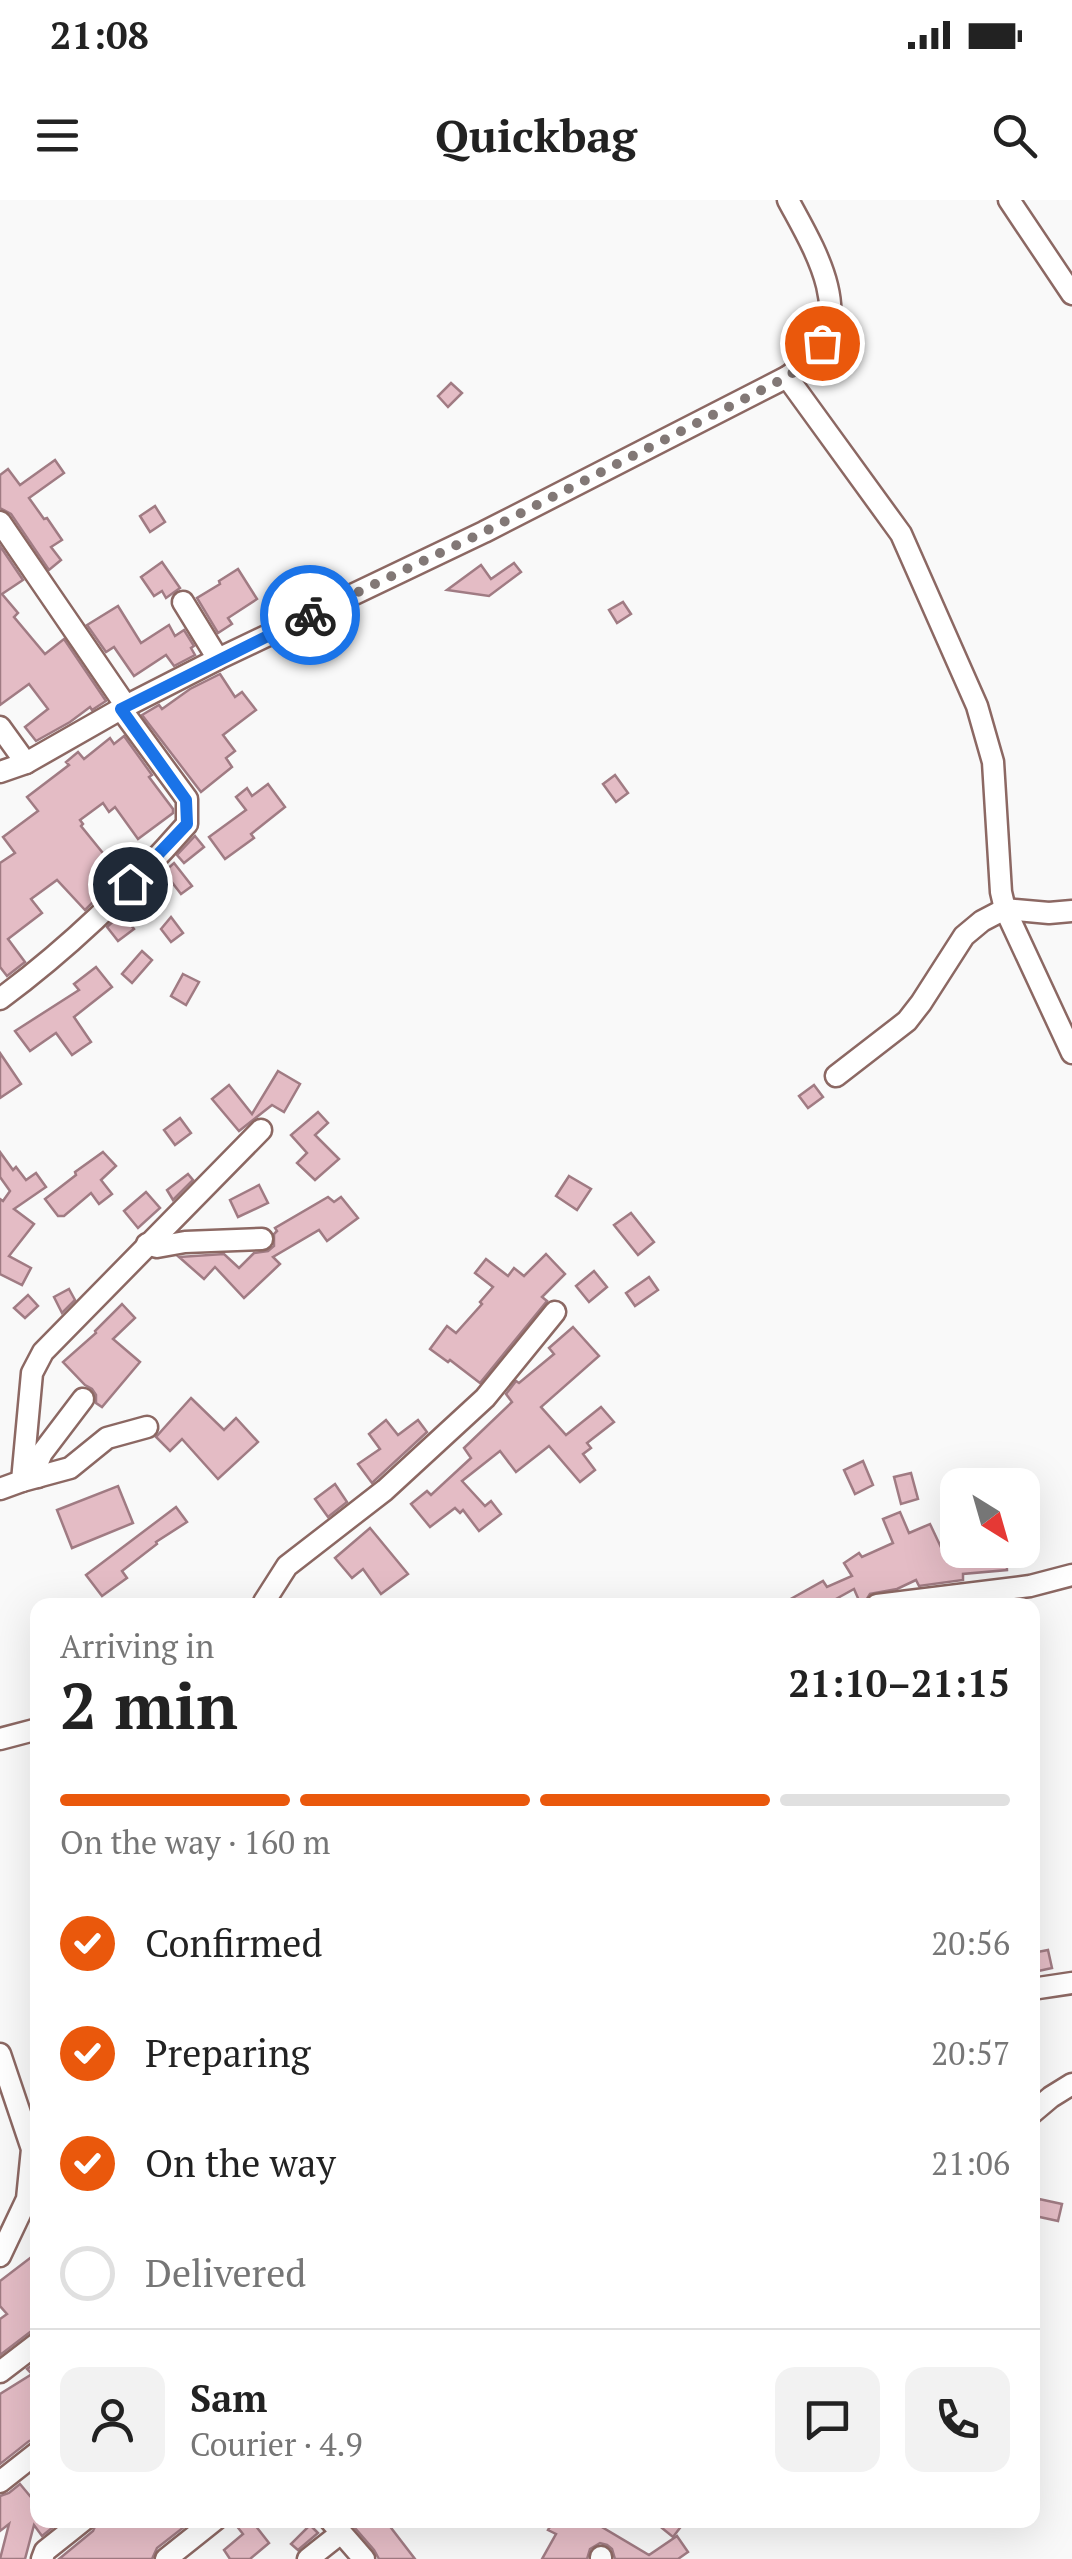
<!DOCTYPE html>
<meta charset="utf-8">
<style>
:root{--surface:#fff;--page:#f2f2f2;--text:#222;--muted:#767676;--line:#e0e0e0;--accent:#ea580c}
body{margin:0;font-family:"PT Serif",serif;background:var(--page);color:var(--text);height:100vh;display:flex;flex-direction:column;font-size:38px;white-space:nowrap}
*{box-sizing:border-box;margin:0}
p{font-size:32px;color:var(--muted)}
.icon{flex:none;width:55px;height:55px;fill:none;stroke:currentColor;stroke-width:2;stroke-linecap:round;stroke-linejoin:round}
.map{position:relative;flex:1;overflow:hidden}
.details{position:absolute;left:30px;top:1398px;width:1010px;height:930px;display:flex;flex-direction:column;background:var(--surface);border-radius:20px;box-shadow:0 10px 40px #0002}
.details>*{flex:none}
.needle{width:65px;rotate:143deg}
.tools{position:absolute;left:940px;top:1268px;display:grid;gap:20px}
.tools a{display:grid;place-items:center;width:100px;height:100px;border-radius:20px;background:var(--surface);box-shadow:0 10px 40px #0002;font-size:50px}
.pin{position:absolute;display:grid;place-items:center;width:85px;height:85px;color:#fff;margin:-42px;border:5px solid #fff;border-radius:50%;box-shadow:0 2px 10px #0007}
.courier{position:absolute;display:grid;place-items:center;width:100px;height:100px;margin:-50px;border:8px solid #1a73e8;border-radius:50%;background:#fff;color:#222;box-shadow:0 2px 12px #0007}
.overview em{font-style:normal;font-weight:800}
.overview div{display:flex;flex-direction:column-reverse}
.overview{display:flex;align-items:center;justify-content:space-between;height:170px;padding:0 30px}
h1{font-size:65px;font-weight:800;line-height:75px}
.bar{display:grid;grid-template-columns:repeat(4,1fr);gap:15px 10px;align-content:center;height:120px;padding:0 30px}
.bar i{height:12px;border-radius:8px;background:var(--line)}
.bar .selected{background:var(--accent)}
.bar p{grid-column:span 4}
.line{display:flex;align-items:center;gap:25px;padding:0 30px;border-top:2px solid var(--line)}
.line div{flex:1}
.round{display:grid;place-items:center;flex:none;width:105px;height:105px;border-radius:20px;background:var(--page)}
ol{padding:0 30px;list-style:none}
li{display:flex;align-items:center;gap:30px;height:110px}
li p{margin-inline-start:auto}
li .icon{padding:10px;border-radius:50%;background:var(--accent);color:#fff;stroke-width:4}
li:last-child{color:var(--muted)}
li i{width:55px;height:55px;border:5px solid var(--line);border-radius:50%}
.status{display:flex;justify-content:space-between;align-items:center;height:70px;padding:0 50px;background:var(--surface);direction:ltr}
.status svg{height:28px;fill:currentColor}
header{display:flex;justify-content:space-between;align-items:center;height:130px;padding:0 30px;background:var(--surface);font-size:45px;font-weight:800}
.map>svg:first-child{display:block}
.building{fill:#e4bcc5;stroke:#a07b83;stroke-width:2.5}
.lines{fill:none;stroke-linecap:round;stroke-linejoin:round}
.minor-casing{stroke:#8c6863;stroke-width:25}
.minor{stroke:#fff;stroke-width:20}
.done{stroke:#827876;stroke-width:10;stroke-dasharray:0 18}
.route{stroke:#1a73e8;stroke-width:12}
</style>
<div class="status"><b>21:08</b><svg viewBox="0 0 49 12"><path d="M0 12V9h3v3zM5 12V6h3v6zM10 12V3h3v9zM15 12V0h3v12zM26 1h20v11H26zM47 4h2v5h-2z"/></svg></div>
<header><svg class="icon" aria-label="menu" viewBox="0 0 24 24"><path d="M4 6h16M4 12h16M4 18h16"/></svg>Quickbag<svg class="icon" aria-label="search" viewBox="0 0 24 24"><circle cx="10" cy="10" r="6"/><path d="M15 15l6 6"/></svg></header>
<div class="map">
<svg width="1072" height="2359" viewBox="0 0 1072 2359">
<rect width="100%" height="100%" fill="#f9f9f9"/>
<g class="building">
<polygon points="451,183 462,193 448,207 438,196"/>
<polygon points="55,260 64,273 29,298 44,319 47,318 62,340 51,347 61,360 49,370 11,314 0,308 0,275 8,269 20,285"/>
<polygon points="155,306 165,322 150,332 140,316"/>
<polygon points="0,346 23,380 2,394 18,413 14,417 45,454 64,439 106,501 92,510 90,507 70,522 36,541 25,527 48,509 29,484 0,505"/>
<polygon points="162,362 180,388 166,398 162,391 154,396 141,377"/>
<polygon points="514,363 521,372 489,396 447,390 481,365 491,379"/>
<polygon points="238,369 257,399 228,418 232,424 218,433 197,398 220,384 219,381"/>
<polygon points="623,402 631,414 617,423 609,410"/>
<polygon points="118,406 141,443 169,425 175,436 184,430 194,446 191,448 195,455 174,466 166,455 134,476 114,447 106,452 87,425"/>
<polygon points="220,474 235,497 242,492 256,510 223,535 235,551 226,558 232,567 201,592 142,515 159,505 162,509 190,489"/>
<polygon points="124,536 152,575 149,577 173,609 173,613 138,639 115,607 109,612 103,603 80,620 83,624 81,626 111,663 117,658 127,669 85,710 57,680 31,699 42,713 8,739 25,762 7,776 0,767 0,663 15,653 3,637 38,611 27,597 69,565 66,562 78,552 84,559 110,538 114,544"/>
<polygon points="615,575 628,593 616,602 603,584"/>
<polygon points="268,584 285,607 251,634 254,638 225,659 209,637 246,610 236,597 247,588 252,596"/>
<polygon points="195,636 204,647 184,663 177,655"/>
<polygon points="174,663 192,686 181,694 164,672"/>
<polygon points="122,713 134,729 118,741 107,727"/>
<polygon points="171,717 183,733 171,742 161,729"/>
<polygon points="142,751 152,760 132,783 122,774"/>
<polygon points="96,767 112,787 74,817 91,842 72,855 56,833 30,851 15,831 79,790 74,784"/>
<polygon points="183,774 199,782 186,805 171,796"/>
<polygon points="0,853 21,884 0,898"/>
<polygon points="278,871 300,884 284,912 272,905 239,931 212,899 229,885 252,914"/>
<polygon points="814,885 823,897 808,908 799,896"/>
<polygon points="318,912 328,923 315,935 339,959 315,980 297,963 307,953 291,935"/>
<polygon points="180,918 191,933 175,945 164,930"/>
<polygon points="0,952 13,970 16,967 26,980 36,973 46,987 14,1009 34,1024 9,1056 31,1068 22,1085 0,1074 0,999 3,1001 10,991 0,977"/>
<polygon points="103,952 116,966 101,980 112,994 99,1004 91,993 64,1016 58,1016 45,999 76,975 75,972"/>
<polygon points="188,974 193,980 173,1000 167,990"/>
<polygon points="569,976 591,989 577,1010 556,996"/>
<polygon points="259,985 268,1003 238,1017 230,1000"/>
<polygon points="146,992 160,1008 138,1028 124,1011"/>
<polygon points="328,997 334,1002 341,997 358,1018 327,1041 319,1030 273,1057 280,1064 244,1098 215,1067 204,1079 179,1057 224,1054 239,1068 254,1053 268,1051 274,1046 274,1034 277,1031 275,1028"/>
<polygon points="631,1013 654,1042 638,1055 614,1025"/>
<polygon points="546,1054 565,1074 542,1097 547,1101 480,1183 450,1160 448,1162 430,1149 447,1126 456,1133 482,1104 480,1102 493,1087 475,1073 486,1059 508,1076 514,1068 524,1076"/>
<polygon points="594,1071 607,1087 589,1102 576,1086"/>
<polygon points="649,1077 658,1090 635,1106 626,1093"/>
<polygon points="69,1089 75,1100 62,1113 54,1097"/>
<polygon points="28,1095 38,1106 25,1118 14,1108"/>
<polygon points="122,1104 135,1118 113,1139 140,1162 102,1207 96,1203 96,1195 92,1189 85,1185 63,1162 96,1133 95,1131"/>
<polygon points="573,1127 599,1156 541,1207 566,1235 601,1207 614,1222 587,1243 591,1248 583,1254 595,1270 580,1282 549,1246 516,1272 500,1251 462,1281 485,1306 491,1301 501,1314 479,1331 463,1310 460,1313 455,1308 430,1327 411,1304 427,1291 431,1295 471,1258 464,1248 512,1202 506,1194 516,1181 519,1183 554,1154 549,1148"/>
<polygon points="191,1198 224,1230 236,1218 258,1242 218,1279 182,1239 170,1251 156,1237"/>
<polygon points="386,1220 398,1235 418,1220 427,1232 372,1283 358,1264 380,1249 369,1234"/>
<polygon points="863,1261 873,1285 855,1294 844,1270"/>
<polygon points="911,1273 918,1299 901,1304 894,1277"/>
<polygon points="335,1284 347,1302 328,1317 315,1299"/>
<polygon points="118,1286 133,1323 72,1348 57,1310"/>
<polygon points="176,1307 187,1322 156,1342 157,1344 122,1371 127,1378 102,1396 86,1375"/>
<polygon points="900,1312 909,1333 930,1324 947,1360 975,1360 975,1354 1006,1351 1007,1370 963,1374 963,1380 919,1386 916,1380 897,1389 870,1394 863,1405 861,1405 854,1389 825,1405 780,1405 823,1381 827,1387 852,1376 844,1363 859,1353 862,1357 893,1343 883,1319"/>
<polygon points="370,1328 408,1374 381,1394 363,1369 352,1378 335,1358"/>
<polygon points="1048,1750 1052,1768 1034,1772 1032,1753"/>
<polygon points="1039,1999 1062,2004 1058,2021 1035,2016"/>
<polygon points="38,2052 38,2129 30,2132 0,2155 0,2119 7,2114 0,2106 0,2081"/>
<polygon points="38,2161 38,2238 29,2241 0,2264 0,2194 32,2174 27,2169"/>
<polygon points="20,2284 30,2296 38,2289 38,2320 62,2320 42,2336 34,2325 25,2359 0,2359 9,2324 0,2331 0,2296 9,2293"/>
<polygon points="98,2320 177,2320 184,2327 157,2348 152,2359 59,2359 93,2331"/>
<polygon points="232,2320 251,2320 269,2343 250,2359 230,2359 224,2350 243,2334"/>
<polygon points="348,2320 385,2320 415,2359 379,2359 374,2350"/>
<polygon points="554,2320 590,2320 649,2355 677,2336 688,2352 678,2359 615,2359 612,2349 607,2345 600,2343 590,2349 587,2359 542,2359 556,2334 548,2330"/>
<polygon points="668,2320 686,2320 673,2337 662,2328"/>
<polygon points="310,2325 318,2333 298,2350 291,2344"/>
</g>
<g class="lines">
<defs>
<g id="minor">
<polyline points="1009,0 1072,94"/>
<polyline points="787,177 901,334 977,506 993,562 1001,692 1005,709 1072,853"/>
<polyline points="0,322 126,506"/>
<polyline points="183,402 218,459"/>
<polyline points="0,527 26,563"/>
<path d="M 0,572 L 26,563 L 126,506 L 218,459 L 484,332 L 787,177 C 795,171 805,165 812,158 C 855,112 812,45 788,0"/>
<path d="M 0,799 C 69,748 131,688 187,624 L 187,599 L 121,509"/>
<polyline points="836,876 907,821 921,803 964,736 982,721 1005,709 1049,713 1072,711"/>
<polyline points="147,1044 157,1047 185,1042 262,1039"/>
<polyline points="38,1277 38,1262 42,1253 83,1199"/>
<polyline points="22,1281 70,1268 107,1238 147,1227"/>
<polyline points="0,1289 22,1281 32,1173 43,1152 261,930"/>
<polyline points="264,1402 287,1366 385,1290 485,1198 555,1112"/>
<polyline points="877,1405 1030,1386 1072,1375"/>
<polyline points="0,1539 38,1529"/>
<polyline points="1032,1789 1072,1783"/>
<polyline points="0,1854 32,1949 27,1999 0,2056"/>
<polyline points="1032,1913 1051,1897 1072,1884"/>
<polyline points="0,2172 38,2143"/>
<polyline points="0,2282 38,2252"/>
<polyline points="330,2320 364,2359"/>
<polyline points="42,2359 45,2351 84,2320"/>
<polyline points="166,2359 215,2320"/>
<polyline points="308,2359 341,2333"/>
<polyline points="601,2359 601,2357"/>
</g>
</defs>
<use href="#minor" class="minor-casing"/>
<use href="#minor" class="minor"/>
</g>
<g class="lines">
<polyline class="done" points="310,415 484,332 787,177 811,159 822,143"/>
<polyline class="route" points="130,684 187,624 186,600 121,509 310,415"/>
</g>
</svg>
<div class="tools">
<a><svg class="needle" viewBox="-14 -14 28 28"><path d="M0-13l5 13h-10z" fill="#e53935"/><path d="M0 13l5-13h-10z" fill="#767676"/></svg></a>
</div>
<div class="pin" style="left:822px;top:143px;background:#ea580c"><svg class="icon" aria-label="bag" viewBox="0 0 24 24"><path d="M5 8h14l-1 12H6zM9 8a3 3 0 0 1 6 0"/></svg></div>
<div class="pin" style="left:130px;top:684px;background:#1f2937"><svg class="icon" aria-label="home" viewBox="0 0 24 24"><path d="M3 11l9-7 9 7M6 9v11h12V9"/></svg></div>
<div class="courier" style="left:310px;top:415px"><svg class="icon" aria-label="bike" viewBox="0 0 24 24"><circle cx="6" cy="16" r="4"/><circle cx="18" cy="16" r="4"/><path d="M6 16l4-8h5l3 8M10 8l3 8H6M13 5h3"/></svg></div>
<section class="details">
<div class="overview"><div><h1>2 min</h1><p>Arriving in</p></div><em>21:10–21:15</em></div>
<div class="bar"><i class="selected"></i><i class="selected"></i><i class="selected"></i><i></i><p>On the way · 160 m</p></div>
<ol>
<li><svg class="icon" aria-label="check" viewBox="0 0 24 24"><path d="M5 12l5 5 9-10"/></svg>Confirmed<p>20:56</p></li>
<li><svg class="icon" aria-label="check" viewBox="0 0 24 24"><path d="M5 12l5 5 9-10"/></svg>Preparing<p>20:57</p></li>
<li><svg class="icon" aria-label="check" viewBox="0 0 24 24"><path d="M5 12l5 5 9-10"/></svg>On the way<p>21:06</p></li>
<li><i></i>Delivered</li>
</ol>
<div class="line" style="height:180px"><a class="round"><svg class="icon" aria-label="person" viewBox="0 0 24 24"><circle cx="12" cy="8" r="4"/><path d="M4 21q1-7 8-7t8 7"/></svg></a><div><b>Sam</b><p>Courier · 4.9</p></div><a class="round"><svg class="icon" aria-label="chat" viewBox="0 0 24 24"><path d="M4 5h16v11H9l-5 4z"/></svg></a><a class="round"><svg class="icon" aria-label="phone" viewBox="0 0 24 24"><path d="M5 4h4l2 5-3 2q2 4 5 5l2-3 5 2v4C11 20 4 13 5 4z"/></svg></a></div>
</section>
</div>
